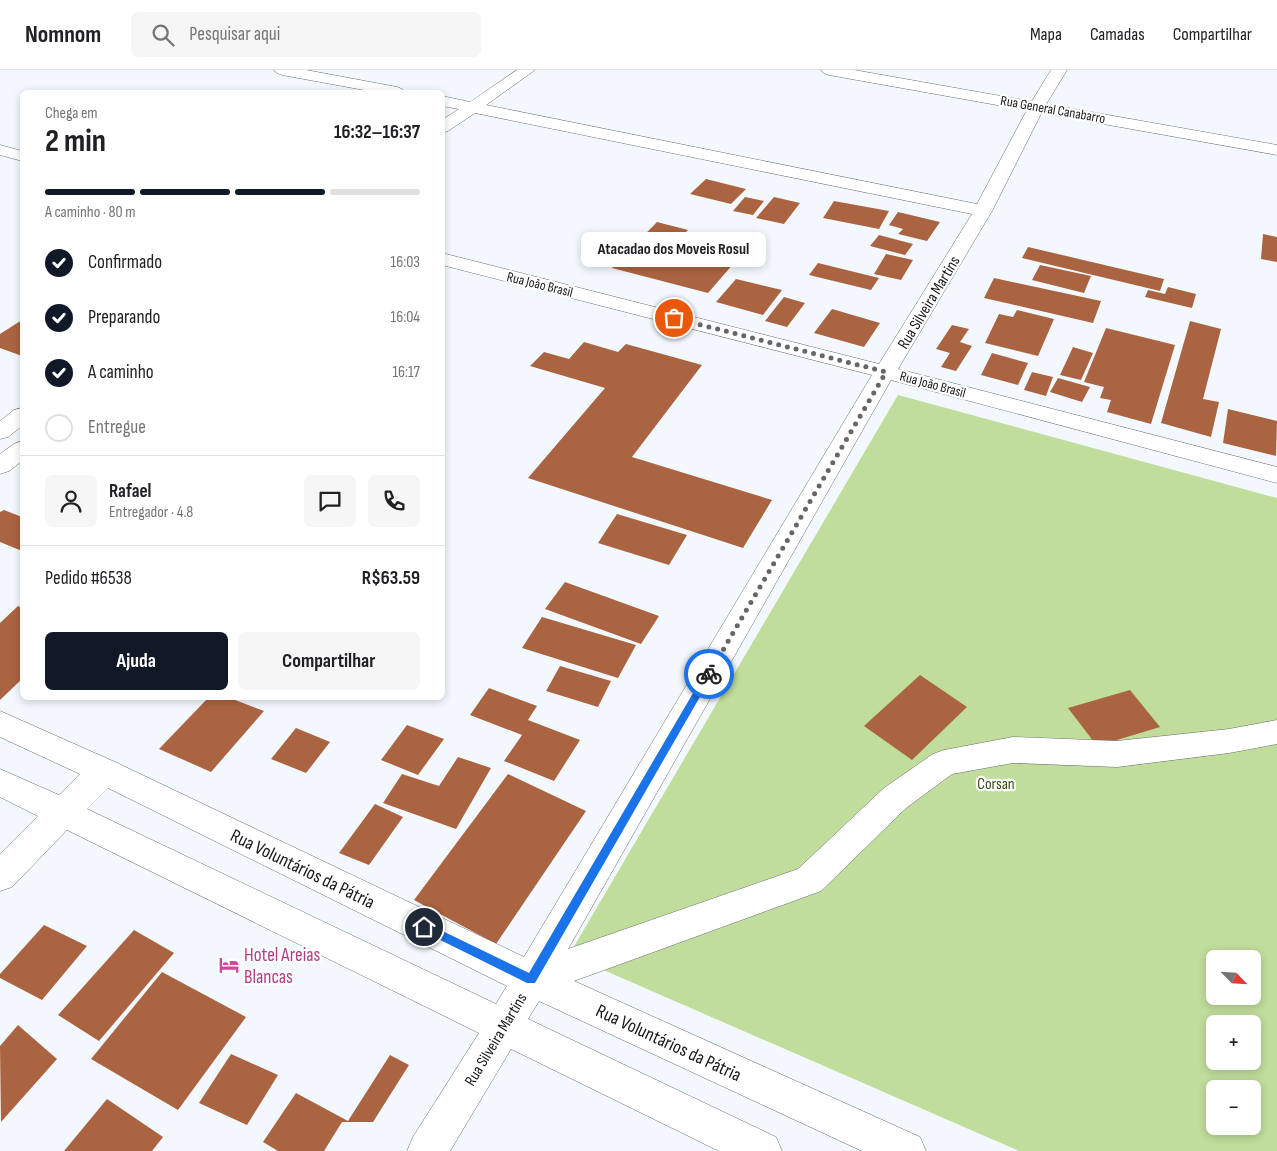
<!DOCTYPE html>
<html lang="pt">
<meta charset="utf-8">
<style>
:root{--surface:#fff;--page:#f6f6f6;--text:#202124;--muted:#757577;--line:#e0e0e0;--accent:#111827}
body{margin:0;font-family:"Sofia Sans Condensed",sans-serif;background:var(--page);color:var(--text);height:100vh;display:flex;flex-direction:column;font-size:19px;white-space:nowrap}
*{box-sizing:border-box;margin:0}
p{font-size:16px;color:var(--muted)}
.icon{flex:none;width:28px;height:28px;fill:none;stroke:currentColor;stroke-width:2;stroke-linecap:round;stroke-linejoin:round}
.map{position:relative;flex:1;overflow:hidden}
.sheet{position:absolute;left:20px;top:20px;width:425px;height:610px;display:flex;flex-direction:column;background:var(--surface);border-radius:8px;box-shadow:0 2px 8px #0003}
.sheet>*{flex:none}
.needle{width:32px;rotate:115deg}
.buttons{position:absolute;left:1206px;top:880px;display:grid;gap:10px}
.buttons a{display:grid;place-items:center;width:55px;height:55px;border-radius:8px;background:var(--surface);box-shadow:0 2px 8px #0003;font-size:25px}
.pin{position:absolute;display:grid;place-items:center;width:42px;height:42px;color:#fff;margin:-21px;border:2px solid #fff;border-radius:50%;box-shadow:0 1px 5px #0007}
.courier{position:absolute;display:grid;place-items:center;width:50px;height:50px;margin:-25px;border:4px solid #1a73e8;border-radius:50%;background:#fff;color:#222;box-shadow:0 1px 6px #0007}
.bubble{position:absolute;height:35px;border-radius:8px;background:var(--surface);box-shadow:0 2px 8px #0003;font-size:16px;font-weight:700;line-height:35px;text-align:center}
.head em{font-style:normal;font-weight:700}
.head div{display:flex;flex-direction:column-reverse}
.head{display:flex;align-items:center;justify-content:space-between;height:85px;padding:0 25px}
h1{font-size:32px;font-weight:700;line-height:38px}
.bar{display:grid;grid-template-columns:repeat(4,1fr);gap:8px 5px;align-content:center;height:60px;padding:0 25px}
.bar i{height:6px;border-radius:4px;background:var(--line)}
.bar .current{background:var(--accent)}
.bar p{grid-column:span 4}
.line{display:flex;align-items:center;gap:12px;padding:0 25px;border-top:1px solid var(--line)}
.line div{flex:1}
.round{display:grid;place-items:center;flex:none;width:52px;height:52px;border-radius:8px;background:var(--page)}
ol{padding:0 25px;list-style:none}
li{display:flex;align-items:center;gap:15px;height:55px}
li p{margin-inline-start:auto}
li .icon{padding:5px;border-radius:50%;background:var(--accent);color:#fff;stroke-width:4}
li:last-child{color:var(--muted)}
li i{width:28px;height:28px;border:2px solid var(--line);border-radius:50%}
.button{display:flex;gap:10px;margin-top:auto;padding:10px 25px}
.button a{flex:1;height:58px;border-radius:8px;background:var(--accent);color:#fff;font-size:20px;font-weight:700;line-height:58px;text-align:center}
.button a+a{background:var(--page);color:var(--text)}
header{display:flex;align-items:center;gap:30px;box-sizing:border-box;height:70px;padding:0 25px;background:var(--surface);border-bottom:1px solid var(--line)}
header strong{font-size:24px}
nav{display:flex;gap:28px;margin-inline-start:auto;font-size:18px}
.search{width:350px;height:45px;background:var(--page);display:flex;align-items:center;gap:12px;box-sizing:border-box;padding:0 18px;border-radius:8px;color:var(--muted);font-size:19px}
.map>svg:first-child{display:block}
.green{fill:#c0dd9b;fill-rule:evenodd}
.building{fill:#ab6441}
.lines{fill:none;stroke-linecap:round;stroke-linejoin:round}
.minor-casing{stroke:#686d72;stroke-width:1}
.major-casing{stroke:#686d72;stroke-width:1}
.minor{fill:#fff;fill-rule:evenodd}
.major{fill:#fff;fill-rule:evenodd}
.route{fill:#1a73e8}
.done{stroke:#64676a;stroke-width:5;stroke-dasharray:0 9}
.labels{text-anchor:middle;stroke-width:4.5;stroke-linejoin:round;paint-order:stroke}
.far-street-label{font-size:14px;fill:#17191b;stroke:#fff}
.street-label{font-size:16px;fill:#17191b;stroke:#fff}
.park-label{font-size:16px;fill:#374b16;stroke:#fff}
.near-street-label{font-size:19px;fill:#17191b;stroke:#fff}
.near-hotel-label{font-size:19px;fill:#b23c85;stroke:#fff;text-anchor:start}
</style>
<header>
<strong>Nomnom</strong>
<div class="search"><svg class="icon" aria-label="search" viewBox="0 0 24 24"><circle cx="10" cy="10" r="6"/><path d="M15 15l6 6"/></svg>Pesquisar aqui</div>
<nav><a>Mapa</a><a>Camadas</a><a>Compartilhar</a></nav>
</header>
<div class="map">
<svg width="1277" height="1081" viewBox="0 0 1277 1081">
<rect width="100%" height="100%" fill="#f2f8fd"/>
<path class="green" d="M 898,325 L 1277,428 L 1277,1081 L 1019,1081 L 569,885 ZM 1215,889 L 1252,889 L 1252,926 L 1215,926 ZM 1215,954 L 1252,954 L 1252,991 L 1215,991 ZM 1215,1019 L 1252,1019 L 1252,1056 L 1215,1056 Z"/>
<g class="building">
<polygon points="706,109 746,119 731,134 690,124"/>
<polygon points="745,127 764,131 753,145 733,141"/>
<polygon points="774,127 800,133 784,154 756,148"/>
<polygon points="834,131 889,141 879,159 823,148"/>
<polygon points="898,142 940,152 927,171 898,164 903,159 889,155"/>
<polygon points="657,152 688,160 664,185 702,195 723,172 747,178 708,223 612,198"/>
<polygon points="1263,164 1277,167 1277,192 1261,189"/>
<polygon points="879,165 913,174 905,185 870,176"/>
<polygon points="1028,177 1164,209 1160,221 1022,188"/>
<polygon points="886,184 913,190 901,210 874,204"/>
<polygon points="818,193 879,208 871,220 809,205"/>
<polygon points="1040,195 1091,206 1084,223 1032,210"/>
<polygon points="994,208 1101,231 1093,253 984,228"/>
<polygon points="736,209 782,220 763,245 716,232"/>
<polygon points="1168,217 1196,224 1192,238 1145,227 1148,220 1165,224"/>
<polygon points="784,227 805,233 787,257 765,251"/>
<polygon points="832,239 880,253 864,277 814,263"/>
<polygon points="1017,240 1054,249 1038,286 985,273 999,244 1013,247"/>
<polygon points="22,250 22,286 0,278 0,264"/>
<polygon points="1190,251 1221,259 1203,329 1219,332 1211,367 1161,353"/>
<polygon points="952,255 969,259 960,272 972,276 956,301 941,297 950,283 936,279"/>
<polygon points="1106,258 1175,275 1151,354 1107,342 1111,330 1100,328 1104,317 1084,312"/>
<polygon points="584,272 618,282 626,274 702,295 632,387 772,430 743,478 528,408 605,318 530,296 544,282 569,289"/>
<polygon points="1073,277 1093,283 1081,310 1060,305"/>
<polygon points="992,283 1028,293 1018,315 981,305"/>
<polygon points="1032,302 1053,307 1046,326 1024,320"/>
<polygon points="1058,308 1090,317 1082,332 1050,322"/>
<polygon points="1228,339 1277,351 1276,386 1223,373"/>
<polygon points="4,440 22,447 22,481 0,472 0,442"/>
<polygon points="617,444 687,465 669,495 598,473"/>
<polygon points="565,512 659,546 641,574 545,539"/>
<polygon points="18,536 22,538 22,609 0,630 0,553"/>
<polygon points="542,547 636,575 618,608 522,578"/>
<polygon points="560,596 611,611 598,637 546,621"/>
<polygon points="920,605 967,637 912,690 864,656"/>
<polygon points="489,618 537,636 528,650 580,670 554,711 504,691 522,665 470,645"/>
<polygon points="1130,620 1160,657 1097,676 1068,638"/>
<polygon points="208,628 230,628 264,641 211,702 159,679"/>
<polygon points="407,655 444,669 418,705 381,690"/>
<polygon points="296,658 330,672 306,703 271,689"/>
<polygon points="458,687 491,698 456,759 383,733 402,704 439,716"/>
<polygon points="508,704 586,741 496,874 414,830"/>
<polygon points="375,734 403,747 369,795 339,783"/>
<polygon points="44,855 87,876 42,930 0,908 0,904"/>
<polygon points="134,860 174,883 99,971 58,945"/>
<polygon points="162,902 246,947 178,1040 91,989"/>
<polygon points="18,955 57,989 1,1052 0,976"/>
<polygon points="231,984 278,1005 247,1055 199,1033"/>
<polygon points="390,985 409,995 373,1052 342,1052 324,1081 278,1081 263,1072 296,1023 348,1051"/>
<polygon points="107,1029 163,1067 152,1081 64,1081"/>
</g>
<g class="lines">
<defs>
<g id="minor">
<polygon points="274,0 306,0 397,17 402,19 405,22 375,22 282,5 277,3"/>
<path d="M 517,0 L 535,0 L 486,35 L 977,134 L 1029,36 L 1051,0 L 1067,0 L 1045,36 L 992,141 L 898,299 L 1277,397 L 1277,413 L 891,310 L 568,879 L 798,799 L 884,718 L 933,684 L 944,680 L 1013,667 L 1117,671 L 1229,659 L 1277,650 L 1277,674 L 1229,683 L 1117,697 L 1013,693 L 952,704 L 906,738 L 821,821 L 574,911 L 920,1067 L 926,1081 L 862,1081 L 539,931 L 528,949 L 776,1067 L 782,1081 L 719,1081 L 511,979 L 450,1081 L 407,1081 L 413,1067 L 479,963 L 67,760 L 12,817 L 0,821 L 0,784 L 38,746 L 0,727 L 0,699 L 59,725 L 80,704 L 0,667 L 0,641 L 115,692 L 524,887 L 872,305 L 442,195 L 442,183 L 879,294 L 972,144 L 475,43 L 448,61 L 442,63 L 442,50 L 459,39 L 442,36 L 442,26 L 470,32 ZM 108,718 L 507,916 L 496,934 L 87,739 Z"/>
<polygon points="0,75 22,81 22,91 0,85"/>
<polygon points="22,338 22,356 8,367 0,369 0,351 14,340"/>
<polygon points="22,371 22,391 9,401 0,404 0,384 14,374"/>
</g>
<polygon id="major" points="821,0 854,0 1277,75 1277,85 829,5 824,3"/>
</defs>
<use href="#minor" class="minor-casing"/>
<use href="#major" class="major-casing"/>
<use href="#minor" class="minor"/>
<use href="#major" class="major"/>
</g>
<polygon class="route" points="709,600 712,601 712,606 535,913 527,913 420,860 419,857 420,854 428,854 529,903 706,601"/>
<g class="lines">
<polyline class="done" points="674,248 886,302 709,604"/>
</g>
<defs>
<symbol id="hotel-bare" viewBox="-9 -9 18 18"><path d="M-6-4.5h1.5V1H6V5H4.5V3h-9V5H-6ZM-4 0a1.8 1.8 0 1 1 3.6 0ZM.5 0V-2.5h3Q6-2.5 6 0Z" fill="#d1479c" stroke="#fff" stroke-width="2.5" paint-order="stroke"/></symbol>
</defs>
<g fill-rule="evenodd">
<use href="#hotel-bare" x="215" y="881" width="28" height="28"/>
</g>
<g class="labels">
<g class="far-street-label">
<text transform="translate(1053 39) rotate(10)" y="5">Rua General Canabarro</text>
<text transform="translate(540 214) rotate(14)" y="5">Rua João Brasil</text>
<text transform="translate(933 314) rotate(15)" y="5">Rua João Brasil</text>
</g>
<g class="street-label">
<text transform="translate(928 232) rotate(-59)" y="6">Rua Silveira Martins</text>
<text transform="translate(495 969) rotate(-59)" y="6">Rua Silveira Martins</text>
</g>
<g class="park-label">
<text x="996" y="719">Corsan</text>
</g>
<g class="near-street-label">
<text transform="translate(303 798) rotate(26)" y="7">Rua Voluntários da Pátria</text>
<text transform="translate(669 972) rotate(25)" y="7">Rua Voluntários da Pátria</text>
</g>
<g class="near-hotel-label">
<text x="244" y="891">Hotel Areias<tspan x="244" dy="22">Blancas</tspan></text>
</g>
</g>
</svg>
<div class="buttons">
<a><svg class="needle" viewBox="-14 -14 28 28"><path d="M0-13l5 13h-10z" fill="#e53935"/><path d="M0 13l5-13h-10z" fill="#757577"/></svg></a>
<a>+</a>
<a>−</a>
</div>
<div class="pin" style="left:674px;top:248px;background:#ea580c"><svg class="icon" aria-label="bag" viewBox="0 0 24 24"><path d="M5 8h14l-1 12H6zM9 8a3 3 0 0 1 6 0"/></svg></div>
<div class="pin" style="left:424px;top:857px;background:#1f2937"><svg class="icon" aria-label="home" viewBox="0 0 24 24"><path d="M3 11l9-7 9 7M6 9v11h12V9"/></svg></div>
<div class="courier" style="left:709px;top:604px"><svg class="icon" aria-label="bike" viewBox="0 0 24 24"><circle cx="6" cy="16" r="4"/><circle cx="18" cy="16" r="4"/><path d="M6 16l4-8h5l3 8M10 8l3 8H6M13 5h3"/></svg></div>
<div class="bubble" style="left:581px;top:162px;width:185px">Atacadao dos Moveis Rosul</div>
<section class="sheet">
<div class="head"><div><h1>2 min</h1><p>Chega em</p></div><em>16:32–16:37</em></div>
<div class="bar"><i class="current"></i><i class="current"></i><i class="current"></i><i></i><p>A caminho · 80 m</p></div>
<ol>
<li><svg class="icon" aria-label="check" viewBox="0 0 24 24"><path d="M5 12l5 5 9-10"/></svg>Confirmado<p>16:03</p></li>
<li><svg class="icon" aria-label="check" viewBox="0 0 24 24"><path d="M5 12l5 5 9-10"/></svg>Preparando<p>16:04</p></li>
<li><svg class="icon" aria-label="check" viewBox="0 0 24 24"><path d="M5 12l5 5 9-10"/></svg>A caminho<p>16:17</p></li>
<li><i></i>Entregue</li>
</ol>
<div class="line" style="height:90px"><a class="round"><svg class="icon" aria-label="person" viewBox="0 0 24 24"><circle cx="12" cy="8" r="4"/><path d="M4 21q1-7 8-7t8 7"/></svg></a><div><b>Rafael</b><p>Entregador · 4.8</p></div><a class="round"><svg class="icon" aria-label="chat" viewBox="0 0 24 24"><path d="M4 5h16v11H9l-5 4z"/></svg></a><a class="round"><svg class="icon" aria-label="phone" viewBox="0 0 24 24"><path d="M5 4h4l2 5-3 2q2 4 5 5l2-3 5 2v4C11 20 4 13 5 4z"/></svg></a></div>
<div class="line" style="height:65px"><div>Pedido #6538</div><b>R$63.59</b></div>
<div class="button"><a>Ajuda</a><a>Compartilhar</a></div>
</section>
</div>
